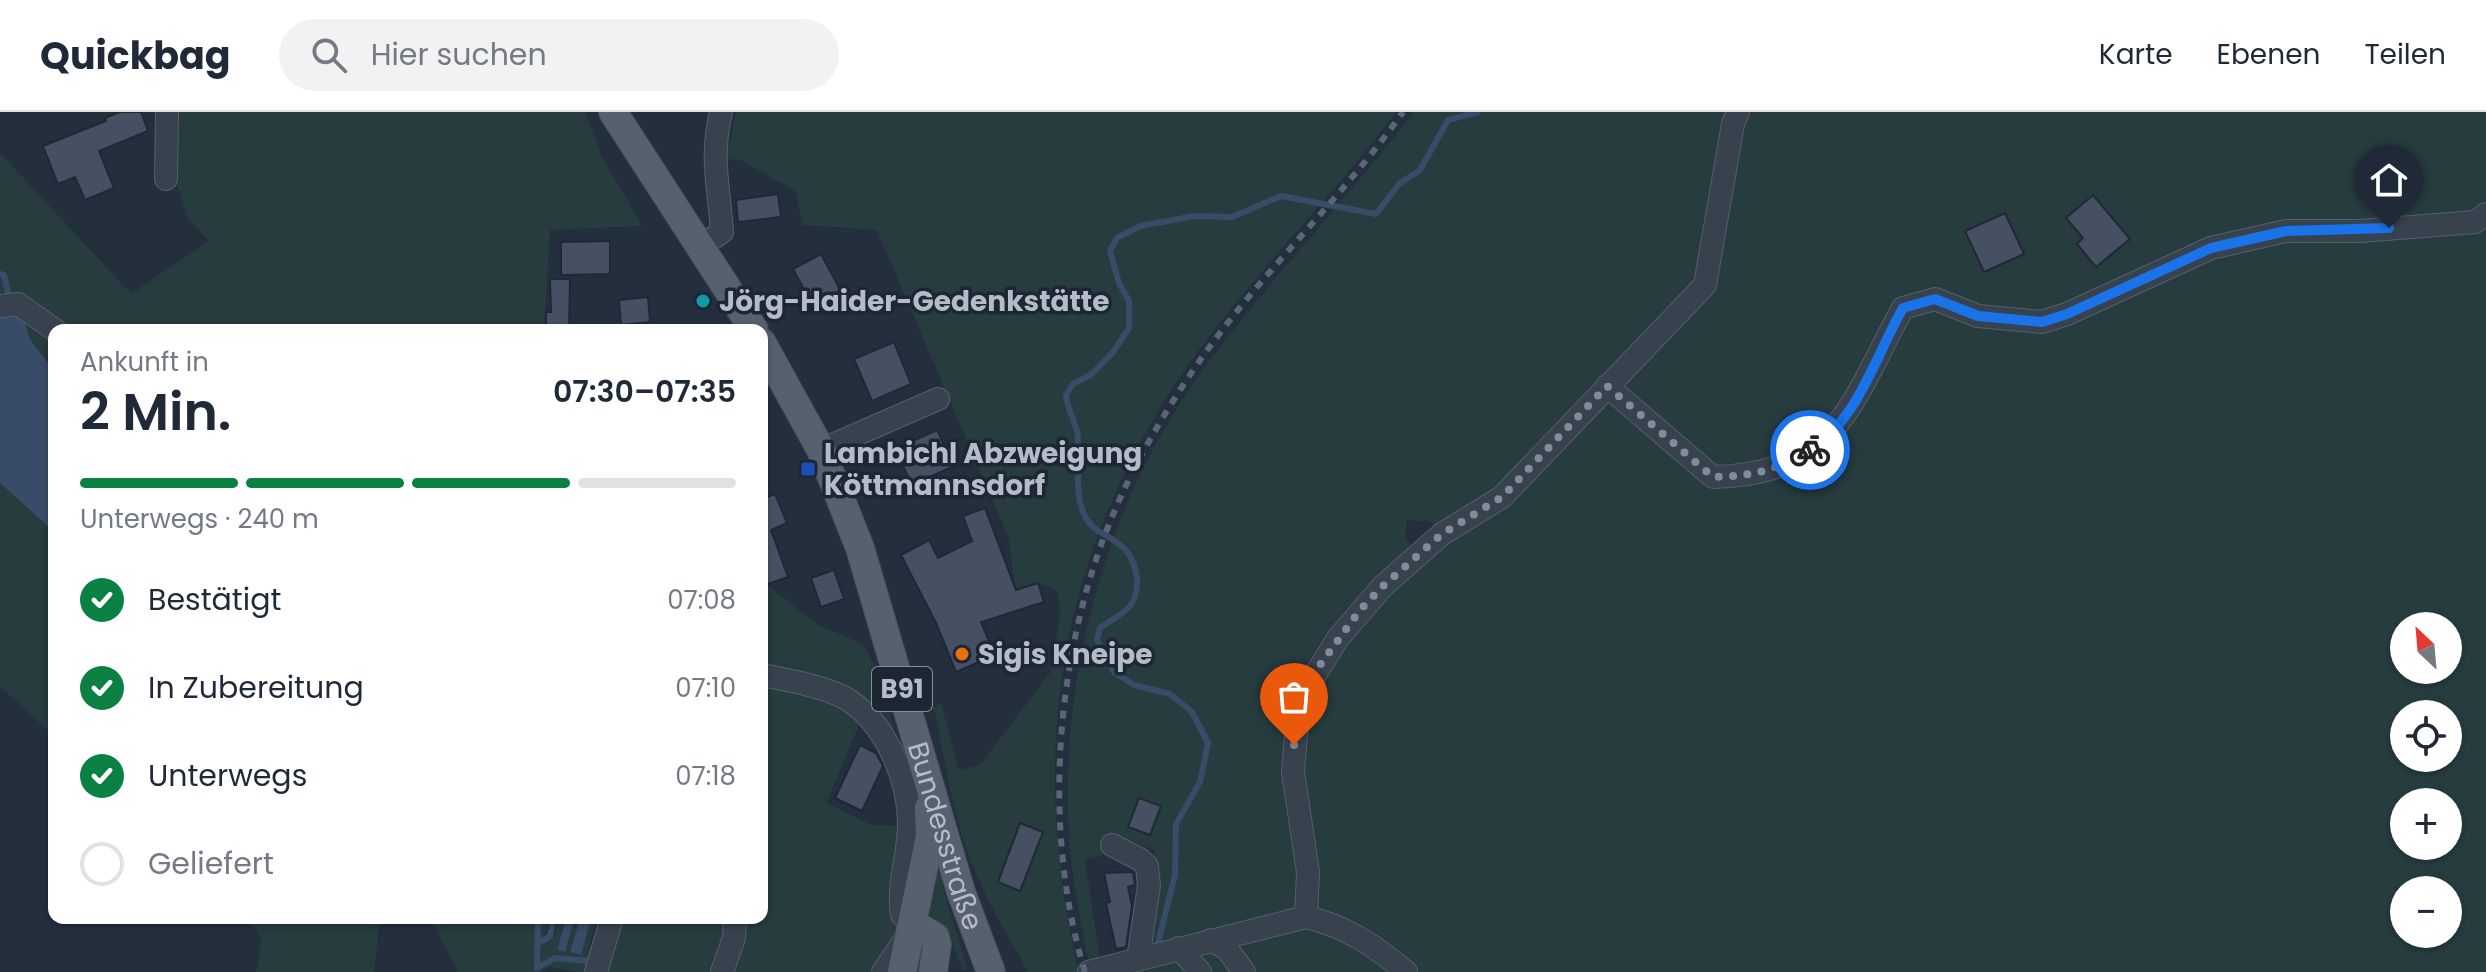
<!DOCTYPE html>
<html lang="de">
<meta charset="utf-8">
<style>
:root{--surface:#fff;--page:#f2f2f3;--text:#1f2937;--muted:#747a83;--line:#e0e1e3;--accent:#0b8043}
body{margin:0;font-family:Poppins,sans-serif;background:var(--page);color:var(--text);height:100vh;display:flex;flex-direction:column;font-size:30px;white-space:nowrap}
*{box-sizing:border-box;margin:0}
p{font-size:26px;color:var(--muted)}
.icon{flex:none;width:44px;height:44px;fill:none;stroke:currentColor;stroke-width:2;stroke-linecap:round;stroke-linejoin:round}
.map{position:relative;flex:1;overflow:hidden}
.drawer{position:absolute;left:48px;top:212px;width:720px;height:600px;display:flex;flex-direction:column;background:var(--surface);border-radius:16px;box-shadow:0 2px 6px #0004}
.drawer>*{flex:none}
.needle{width:52px;rotate:334deg}
.tools{position:absolute;left:2390px;top:500px;display:grid;gap:16px}
.tools a{display:grid;place-items:center;width:72px;height:72px;border-radius:50%;background:var(--surface);box-shadow:0 2px 6px #0004;font-size:40px}
.pin{position:absolute;display:grid;place-items:center;width:68px;height:68px;color:#fff;margin:-82px -34px;border-radius:50% 50% 50% 0;rotate:-45deg;box-shadow:0 0 8px #0007}
.pin .icon{rotate:45deg}
.courier{position:absolute;display:grid;place-items:center;width:80px;height:80px;margin:-40px;border:6px solid #1a73e8;border-radius:50%;background:#fff;color:#222;box-shadow:0 2px 10px #0007}
.head em{font-style:normal;font-weight:600}
.head div{display:flex;flex-direction:column-reverse}
.head{display:flex;align-items:center;justify-content:space-between;height:136px;padding:0 32px}
h1{font-size:52px;font-weight:600;line-height:60px}
.bar{display:grid;grid-template-columns:repeat(4,1fr);gap:12px 8px;align-content:center;height:96px;padding:0 32px}
.bar i{height:10px;border-radius:6px;background:var(--line)}
.bar .active{background:var(--accent)}
.bar p{grid-column:span 4}
ol{padding:0 32px;list-style:none}
li{display:flex;align-items:center;gap:24px;height:88px}
li p{margin-inline-start:auto}
li .icon{padding:8px;border-radius:50%;background:var(--accent);color:#fff;stroke-width:4}
li:last-child{color:var(--muted)}
li i{width:44px;height:44px;border:4px solid var(--line);border-radius:50%}
header{display:flex;align-items:center;gap:48px;box-sizing:border-box;height:112px;padding:0 40px;background:var(--surface);border-bottom:2px solid var(--line)}
header strong{font-size:38px}
nav{display:flex;gap:44px;margin-inline-start:auto;font-size:28px}
.search{width:560px;height:72px;background:var(--page);display:flex;align-items:center;gap:20px;box-sizing:border-box;padding:0 28px;border-radius:44px;color:var(--muted);font-size:30px}
.map>svg:first-child{display:block}
.green{fill:#263c3f;fill-rule:evenodd}
.water{fill:#394c67}
.lines{fill:none;stroke-linecap:round;stroke-linejoin:round}
.stream{stroke:#394c67;stroke-width:6}
.building{fill:#455162;stroke:#1f2835;stroke-width:2}
.minor-casing{stroke:#565f6c;stroke-width:24}
.major-casing{stroke:#414a57;stroke-width:30}
.minor{stroke:#38414e;stroke-width:22}
.major{stroke:#56606e;stroke-width:28}
.rail{stroke:#5a6575;stroke-width:6;stroke-dasharray:8 8;stroke-linecap:butt}
.done{stroke:#828b98;stroke-width:8;stroke-dasharray:0 14.4}
.route{stroke:#1a73e8;stroke-width:10}
.culture-dot{fill:#0f9aa8;stroke:#1d2633;stroke-width:3}
.transit-dot{fill:#1a4fb4;stroke:#1d2633;stroke-width:3}
.food-dot{fill:#e8710a;stroke:#1d2633;stroke-width:3}
.labels{text-anchor:middle;stroke-width:7;stroke-linejoin:round;paint-order:stroke}
.shield{fill:#1d2633;stroke:#878f9c;stroke-width:2}
.shield-label{font-size:26px;font-weight:bold;fill:#b4bcc9}
.poi-label{font-size:28px;font-weight:bold;fill:#b4bcc9;stroke:#1d2633;text-anchor:start}
.street-label{font-size:28px;fill:#b4bcc9;stroke:#1d2633}
</style>
<header>
<strong>Quickbag</strong>
<div class="search"><svg class="icon" aria-label="search" viewBox="0 0 24 24"><circle cx="10" cy="10" r="6"/><path d="M15 15l6 6"/></svg>Hier suchen</div>
<nav><a>Karte</a><a>Ebenen</a><a>Teilen</a></nav>
</header>
<div class="map">
<svg width="2486" height="860" viewBox="0 0 2486 860">
<rect width="100%" height="100%" fill="#242f3e"/>
<g class="green">
<polygon points="179,0 585,0 602,45 642,114 550,118 544,218 54,218 54,259 30,227 18,192 4,182 0,183 0,41 131,182 209,129 187,105 177,72"/>
<path d="M 736,0 L 1396,0 C 1334,83 1260,155 1199,238 C 1061,425 1025,636 1079,860 L 1028,860 C 1006,821 982,781 967,739 C 951,693 944,644 934,596 L 941,591 L 959,658 L 980,653 L 1050,561 L 1060,504 L 1057,478 L 1038,471 L 1015,478 L 1009,427 L 877,118 L 802,113 L 796,79 L 740,48 L 726,47 ZM 1020,712 L 1043,720 L 1020,778 L 998,770 Z"/>
<path d="M 1414,0 L 2486,0 L 2486,860 L 1091,860 C 1079,805 1068,749 1068,692 C 1066,530 1117,367 1217,239 C 1280,157 1351,82 1414,0 ZM 1407,408 L 1432,410 L 1441,423 L 1359,515 L 1331,553 L 1315,584 L 1303,635 L 1283,654 C 1288,544 1336,504 1412,435 L 1405,425 ZM 2404,514 L 2448,514 L 2448,558 L 2404,558 ZM 2404,602 L 2448,602 L 2448,646 L 2404,646 ZM 2404,690 L 2448,690 L 2448,734 L 2404,734 ZM 1112,723 L 1155,738 L 1138,847 L 1101,856 L 1085,747 L 1102,744 ZM 2404,778 L 2448,778 L 2448,822 L 2404,822 Z"/>
<polygon points="0,371 54,420 54,624 2,576 0,577"/>
<polygon points="762,469 818,513 863,532 878,560 899,636 864,601 826,691 871,713 909,714 902,803 894,860 578,860 550,855 540,860 458,860 430,806 550,806 545,822 554,825 559,806 566,806 557,838 565,840 575,806 580,806 570,840 580,843 591,806 597,806 586,843 606,806 762,806"/>
<path d="M 938,748 L 944,780 L 968,859 L 962,857 C 954,835 948,810 924,801 Z"/>
<polygon points="247,806 380,806 374,860 256,860 262,827"/>
</g>
<g class="water">
<polygon points="11,198 23,206 30,227 54,259 54,420 0,371 0,203"/>
<polygon points="566,806 575,806 565,840 557,838"/>
<polygon points="580,806 591,806 581,843 570,840"/>
</g>
<g class="lines">
<g class="stream">
<polyline points="0,162 4,163 10,190"/>
<polyline points="538,832 550,824 554,806"/>
<path d="M 1157,835 L 1175,763 L 1176,712 L 1200,670 L 1208,631 L 1192,600 L 1170,582 L 1134,573 L 1114,560 L 1097,528 L 1100,516 C 1109,509 1124,502 1130,494 C 1143,476 1137,445 1119,432 C 1103,420 1091,419 1083,400 C 1073,374 1082,346 1077,319 C 1074,307 1067,296 1066,283 L 1073,272 L 1092,262 L 1113,240 L 1129,216 L 1129,189 L 1119,171 L 1110,139 L 1117,126 L 1140,114 L 1195,104 L 1232,105 L 1281,84 L 1376,102 L 1399,72 L 1420,58 L 1448,8 L 1478,0"/>
<polyline points="537,856 555,846 588,849 592,844"/>
<polyline points="537,856 538,806"/>
</g>
</g>
<g class="building">
<polygon points="120,0 141,0 148,19 99,39 114,76 85,88 75,65 58,72 43,34 106,9 105,6"/>
<polygon points="778,82 781,105 738,110 736,88"/>
<polygon points="2093,83 2130,127 2096,155 2077,132 2083,126 2066,106"/>
<polygon points="2005,101 2024,142 1984,160 1965,119"/>
<polygon points="610,129 610,162 561,163 561,130"/>
<polygon points="821,142 843,183 815,198 793,157"/>
<polygon points="550,167 570,167 569,218 546,218 546,200 551,200"/>
<polygon points="648,185 650,210 621,213 619,188"/>
<polygon points="894,230 911,272 872,289 854,247"/>
<polygon points="937,318 954,354 912,373 895,337"/>
<polygon points="775,382 787,411 771,418 788,465 768,472 762,458 762,387"/>
<polygon points="985,396 1016,478 1038,471 1044,490 981,510 995,543 956,560 936,511 901,443 929,428 938,446 972,429 963,404"/>
<polygon points="834,458 844,487 821,495 811,466"/>
<polygon points="860,633 876,641 883,654 862,699 835,686"/>
<polygon points="1139,686 1161,694 1150,723 1128,715"/>
<polygon points="1020,711 1043,720 1020,779 998,770"/>
<polygon points="1133,760 1135,773 1128,775 1132,794 1126,835 1116,837 1106,791 1110,790 1104,761"/>
</g>
<g class="lines">
<defs>
<g id="minor">
<polyline points="166,67 167,0"/>
<path d="M 700,135 L 722,120 C 719,75 710,46 721,0"/>
<polyline points="0,194 18,192 55,218"/>
<path d="M 1607,274 L 1713,365 C 1839,362 1851,289 1903,196 L 1935,187 L 1978,204 L 2042,210 L 2067,202 L 2211,136 L 2286,119 L 2360,119 L 2475,110 L 2486,102"/>
<polyline points="821,338 938,287"/>
<path d="M 762,563 C 786,568 823,574 845,586 C 885,609 909,667 909,712 C 909,743 897,773 902,803 L 913,812"/>
<polyline points="1112,733 1141,748 1147,754 1149,774 1138,847"/>
<polyline points="1306,805 1308,760 1293,660 1297,610 1305,579 1338,526 1383,474 1442,422 1502,385 1705,173 1733,12 1738,0"/>
<polyline points="1211,828 1227,837 1244,860"/>
<polyline points="1179,836 1200,860"/>
<polyline points="596,860 612,806"/>
<polyline points="722,860 734,826 735,806"/>
<polyline points="883,860 905,828"/>
<path d="M 1089,860 L 1306,805 C 1346,814 1375,834 1406,860"/>
</g>
<g id="major">
<polyline points="613,0 754,218"/>
<path id="s1" d="M 762,231 L 821,338 L 860,436 L 961,780 L 991,860"/>
<polyline points="912,820 924,818 935,825 937,833 933,860"/>
<polyline points="902,860 930,724 929,696"/>
</g>
</defs>
<use href="#minor" class="minor-casing"/>
<use href="#major" class="major-casing"/>
<use href="#minor" class="minor"/>
<use href="#major" class="major"/>
<path class="rail" d="M 1085,860 C 1040,714 1056,529 1118,391 C 1141,339 1171,290 1203,244 C 1264,158 1342,86 1403,0"/>
</g>
<g class="lines">
<path class="done" d="M 1294,633 L 1305,579 L 1320,553 L 1360,498 L 1383,474 L 1442,422 L 1502,385 L 1607,274 L 1713,365 C 1752,364 1776,359 1810,338"/>
<path class="route" d="M 1810,338 C 1858,308 1876,243 1903,196 L 1935,187 L 1978,204 L 2042,210 L 2067,202 L 2211,136 L 2286,119 L 2389,116"/>
</g>
<circle class="culture-dot" cx="703" cy="189" r="8"/>
<rect class="transit-dot" x="800" y="349" width="16" height="16" rx="4"/>
<circle class="food-dot" cx="962" cy="542" r="8"/>
<g class="labels">
<rect class="shield" x="872" y="555" width="60" height="44" rx="6"/>
<g class="shield-label">
<text x="902" y="586">B91</text>
</g>
<g class="poi-label">
<text x="719" y="199">Jörg-Haider-Gedenkstätte</text>
<text x="824" y="351">Lambichl Abzweigung<tspan x="824" dy="32">Köttmannsdorf</tspan></text>
<text x="978" y="552">Sigis Kneipe</text>
</g>
<g class="street-label">
<text dy="10" stroke="none"><textPath href="#s1" startOffset="528">Bundesstraße</textPath></text>
</g>
</g>
</svg>
<div class="tools">
<a><svg class="needle" viewBox="-14 -14 28 28"><path d="M0-13l5 13h-10z" fill="#e53935"/><path d="M0 13l5-13h-10z" fill="#747a83"/></svg></a>
<a><svg class="icon" aria-label="locate" viewBox="0 0 24 24"><circle cx="12" cy="12" r="6"/><path d="M12 2v4M12 18v4M2 12h4M18 12h4"/></svg></a>
<a>+</a>
<a>−</a>
</div>
<div class="pin" style="left:1294px;top:633px;background:#ea580c"><svg class="icon" aria-label="bag" viewBox="0 0 24 24"><path d="M5 8h14l-1 12H6zM9 8a3 3 0 0 1 6 0"/></svg></div>
<div class="pin" style="left:2389px;top:116px;background:#1f2937"><svg class="icon" aria-label="home" viewBox="0 0 24 24"><path d="M3 11l9-7 9 7M6 9v11h12V9"/></svg></div>
<div class="courier" style="left:1810px;top:338px"><svg class="icon" aria-label="bike" viewBox="0 0 24 24"><circle cx="6" cy="16" r="4"/><circle cx="18" cy="16" r="4"/><path d="M6 16l4-8h5l3 8M10 8l3 8H6M13 5h3"/></svg></div>
<section class="drawer">
<div class="head"><div><h1>2 Min.</h1><p>Ankunft in</p></div><em>07:30–07:35</em></div>
<div class="bar"><i class="active"></i><i class="active"></i><i class="active"></i><i></i><p>Unterwegs · 240 m</p></div>
<ol>
<li><svg class="icon" aria-label="check" viewBox="0 0 24 24"><path d="M5 12l5 5 9-10"/></svg>Bestätigt<p>07:08</p></li>
<li><svg class="icon" aria-label="check" viewBox="0 0 24 24"><path d="M5 12l5 5 9-10"/></svg>In Zubereitung<p>07:10</p></li>
<li><svg class="icon" aria-label="check" viewBox="0 0 24 24"><path d="M5 12l5 5 9-10"/></svg>Unterwegs<p>07:18</p></li>
<li><i></i>Geliefert</li>
</ol>
</section>
</div>
